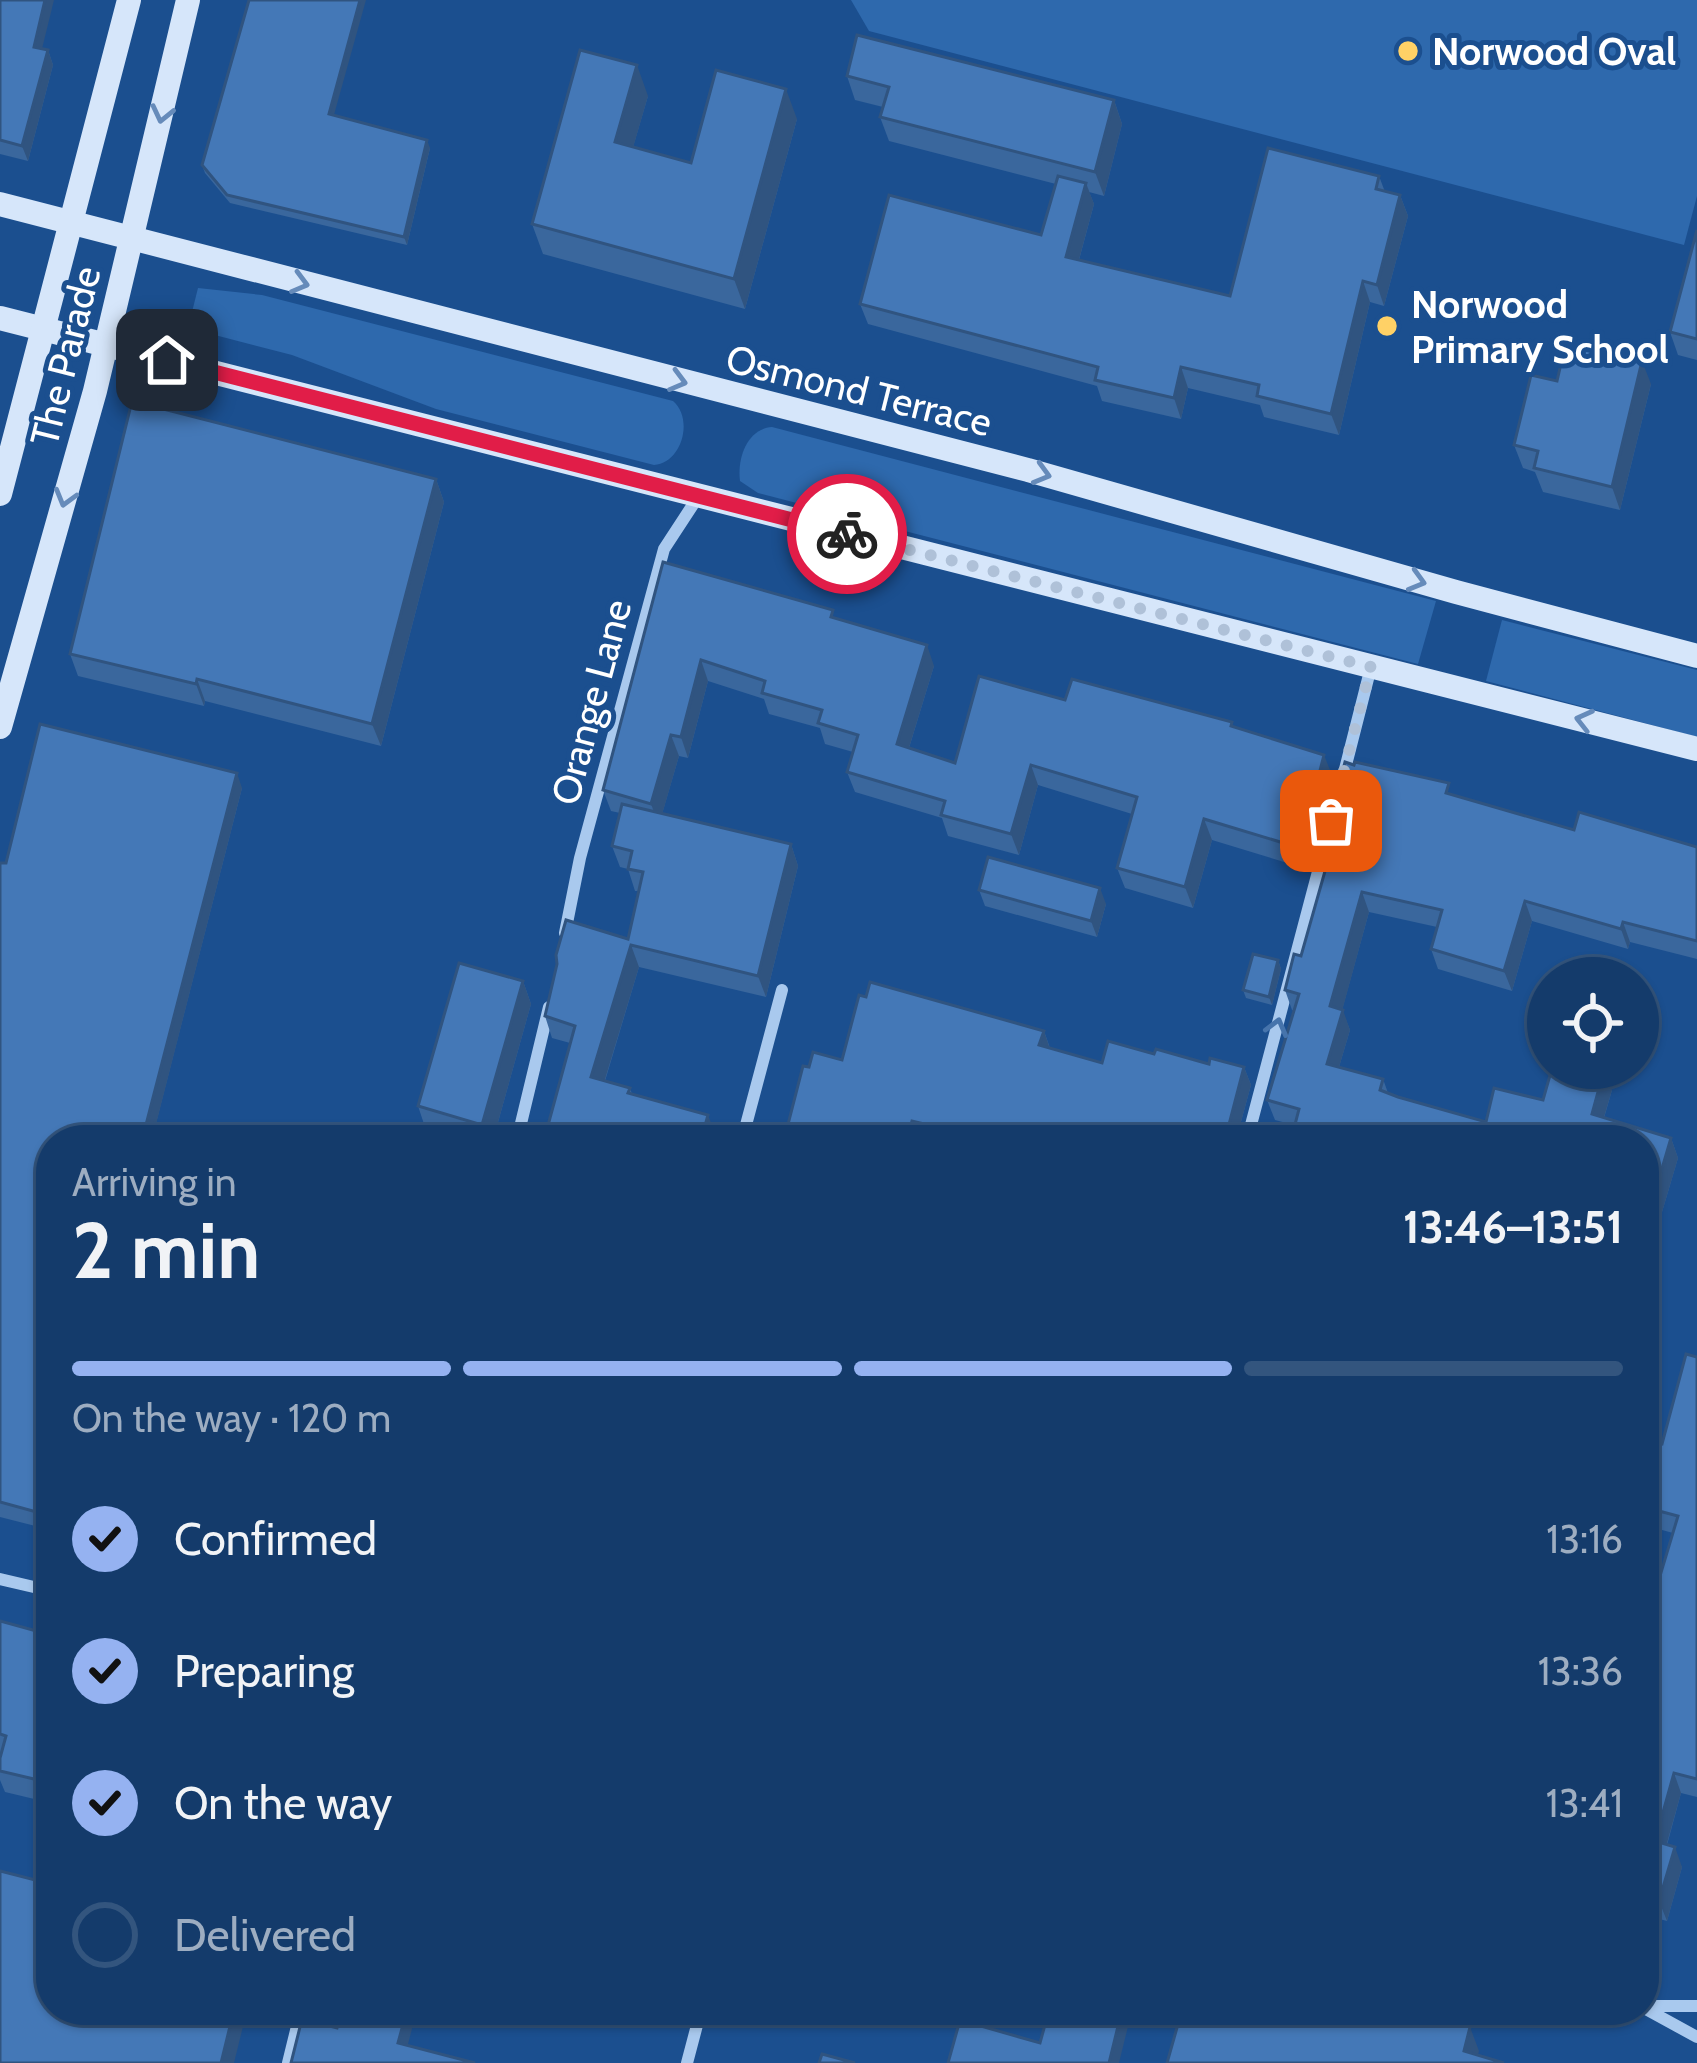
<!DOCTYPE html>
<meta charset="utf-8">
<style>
:root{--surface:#143b6b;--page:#1d4271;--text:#f1f3f6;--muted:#9dadc1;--line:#33557e;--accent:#95b2f1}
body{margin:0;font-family:Cabin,sans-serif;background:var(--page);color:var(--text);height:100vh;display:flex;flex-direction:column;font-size:45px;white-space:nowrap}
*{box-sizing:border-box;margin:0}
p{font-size:39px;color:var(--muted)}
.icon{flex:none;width:66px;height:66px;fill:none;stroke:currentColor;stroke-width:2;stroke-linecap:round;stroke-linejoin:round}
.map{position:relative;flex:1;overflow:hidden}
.side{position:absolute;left:36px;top:1125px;width:1623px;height:900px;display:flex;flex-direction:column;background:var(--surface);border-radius:48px;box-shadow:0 3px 9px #0004,0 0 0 3px var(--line)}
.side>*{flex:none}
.fabs{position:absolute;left:1527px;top:957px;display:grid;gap:24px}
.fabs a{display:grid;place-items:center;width:132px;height:132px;border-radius:50%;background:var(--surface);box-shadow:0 3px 9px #0004,0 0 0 3px var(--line);font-size:60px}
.pin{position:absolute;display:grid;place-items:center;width:102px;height:102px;color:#fff;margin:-51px;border-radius:24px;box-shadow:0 6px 18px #0006}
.courier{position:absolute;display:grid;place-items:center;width:120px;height:120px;margin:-60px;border:9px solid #e11d48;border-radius:50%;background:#fff;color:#222;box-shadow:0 3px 15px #0007}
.overview em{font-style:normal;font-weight:700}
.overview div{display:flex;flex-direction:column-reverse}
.overview{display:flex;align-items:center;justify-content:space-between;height:204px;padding:0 36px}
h1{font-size:78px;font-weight:700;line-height:90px}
.bar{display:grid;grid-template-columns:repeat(4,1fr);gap:18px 12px;align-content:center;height:144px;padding:0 36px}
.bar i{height:15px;border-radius:9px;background:var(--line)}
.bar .current{background:var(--accent)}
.bar p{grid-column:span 4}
ol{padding:0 36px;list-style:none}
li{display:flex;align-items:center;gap:36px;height:132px}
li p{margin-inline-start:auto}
li .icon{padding:12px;border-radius:50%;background:var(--accent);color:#111;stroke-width:4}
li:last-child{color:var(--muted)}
li i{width:66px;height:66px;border:6px solid var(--line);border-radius:50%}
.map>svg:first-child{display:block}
.green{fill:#2e69ad}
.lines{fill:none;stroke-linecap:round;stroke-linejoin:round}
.street{stroke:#a9c9ee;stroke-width:12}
.secondary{stroke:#d6e6fa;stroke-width:24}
.wall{fill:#3a679d}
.shaded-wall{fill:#305480}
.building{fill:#4478b7;stroke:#305480;stroke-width:3}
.oneway{stroke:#668bba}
.oneway2{stroke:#4674ac}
.done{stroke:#afc1d8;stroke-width:12;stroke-dasharray:0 21.6}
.route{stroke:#e11d48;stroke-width:15}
.poi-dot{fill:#ffd166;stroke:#1b4f8f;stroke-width:4.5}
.labels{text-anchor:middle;stroke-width:10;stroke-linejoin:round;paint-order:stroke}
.poi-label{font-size:39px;font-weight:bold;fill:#fff;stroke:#1b4f8f;text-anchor:start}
.street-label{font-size:39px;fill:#fff;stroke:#1b4f8f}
</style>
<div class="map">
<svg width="1697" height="2063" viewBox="0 0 1697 2063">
<rect width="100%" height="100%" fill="#1b4f8f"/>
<g class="green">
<polygon points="851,0 1697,0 1697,196 1684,245 869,31"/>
<path d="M 198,288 L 262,295 L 673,401 C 694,419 682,463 654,465 L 436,409 L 292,355 L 188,328 Z"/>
<path d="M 772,427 L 1436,601 L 1418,664 L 758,493 L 740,481 C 737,458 747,429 772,427 Z"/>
<polygon points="1502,620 1697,670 1697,737 1486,681"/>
</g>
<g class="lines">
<g class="street">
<polyline points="1344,773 1371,667"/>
<polyline points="565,933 580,858 664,549 698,497"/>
<polyline points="517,1140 549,1007"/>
<polyline points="742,1140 782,990"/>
<polyline points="1247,1140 1325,845"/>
<polyline points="0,1579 51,1591"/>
<polyline points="1645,2006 1697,2006"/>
<polyline points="1644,2008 1697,2037"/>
<polyline points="288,2063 301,2010"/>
<polyline points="687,2063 701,2010"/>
</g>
<g class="secondary">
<polyline points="0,204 1028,470 1456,592 1697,656"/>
<polyline points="0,318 1697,749"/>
<polyline points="0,494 129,0"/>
<polyline points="0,727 95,391 188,0"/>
</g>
</g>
<g class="wall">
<polygon points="0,0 42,49 48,50 53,65 28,161 0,154"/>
<polygon points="847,76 1114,100 1122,124 1104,196 1089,192 1094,204 1079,260 1230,296 1379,176 1385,192 1400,195 1408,216 1384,306 1370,302 1339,435 1264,417 1260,405 1188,388 1181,419 1102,401 1097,386 868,324 860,304 1041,235 1056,184 889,141 880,117 883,107 855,100"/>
<polygon points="648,96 633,147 691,163 797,119 745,309 543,254 532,224"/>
<polygon points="334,115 430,148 407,245 230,203 205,173 202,165"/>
<polygon points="1697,230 1697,360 1678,355 1670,332"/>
<polygon points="1557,381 1651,384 1620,510 1543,492 1535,472 1523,468 1514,445"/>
<polygon points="436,479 444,502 381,746 205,701 204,706 78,676 70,654"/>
<polygon points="663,562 836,618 934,666 909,748 955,763 1065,700 1233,727 1332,775 1307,869 1212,840 1193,908 1125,888 1117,868 1132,814 1038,785 1019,855 948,836 942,818 855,792 847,772 853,752 825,744 820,728 769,714 764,699 708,681 688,758 679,756 662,814 791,844 798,866 766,997 639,967 605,1081 630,1088 632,1094 716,1136 544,1140 570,1043 552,1038 545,1016 628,939 639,891 635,891 628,869 620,867 612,846 620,813 611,811 603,790"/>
<polygon points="1354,765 1574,830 1697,847 1697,959 1630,942 1628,949 1532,921 1512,991 1438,969 1431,949 1437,927 1369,912 1342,1010 1350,1030 1339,1067 1383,1079 1388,1093 1486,1122 1543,1100 1612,1090 1604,1118 1671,1138 1678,1158 1649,1256 1644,1255 1644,1140 1291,1140 1294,1125 1275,1120 1267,1100 1294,1011 1292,1010 1285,990 1301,956 1325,869 1320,855"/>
<polygon points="242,788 156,1123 194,1133 196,1140 51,1140 51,1530 0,1517 0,863 6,863"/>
<polygon points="979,890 1106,904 1097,937 985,906"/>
<polygon points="1278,960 1281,969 1272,1005 1246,998 1243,990"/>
<polygon points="523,981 531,1004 493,1140 462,1140 426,1130 418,1106"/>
<polygon points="1044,1031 1050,1048 1102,1063 1154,1054 1209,1064 1244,1067 1251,1085 1236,1140 784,1140 809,1067 842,1060"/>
<polygon points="1697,1357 1697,1797 1681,1793 1667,1845 1682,1867 1667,1921 1644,1915 1644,1629 1673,1533 1644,1525 1644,1439 1662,1444"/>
<polygon points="0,1621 51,1635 51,1803 5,1792 0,1780"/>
<polygon points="854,2010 900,2010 896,2022"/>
</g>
<g class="shaded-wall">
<polygon points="45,0 54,0 39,61 34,47"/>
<polygon points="360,0 366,0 332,122 329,114"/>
<polygon points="48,50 53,65 28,161 22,146"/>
<polygon points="637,65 648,96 626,172 615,142"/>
<polygon points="786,89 797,119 745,309 734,279"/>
<polygon points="1114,100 1122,124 1104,196 1095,172"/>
<polygon points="427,140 430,148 407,245 404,237"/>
<polygon points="1086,183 1094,204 1074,278 1066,257"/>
<polygon points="1400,195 1408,216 1384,306 1377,285"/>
<polygon points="1363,281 1370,302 1339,435 1331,414"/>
<polygon points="1642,361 1651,384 1620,510 1612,487"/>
<polygon points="1181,367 1188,388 1181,419 1174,398"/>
<polygon points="436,479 444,502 381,746 372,724"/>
<polygon points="927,645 934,666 904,764 897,744"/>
<polygon points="701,660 708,681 688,758 681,737"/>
<polygon points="197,679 205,701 204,706 196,684"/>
<polygon points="671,735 679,756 659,825 651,804"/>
<polygon points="1324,755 1332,775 1307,869 1300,848"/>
<polygon points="1031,765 1038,785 1019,855 1011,834"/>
<polygon points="237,773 242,788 153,1136 147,1121"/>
<polygon points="1204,819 1212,840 1193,908 1185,887"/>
<polygon points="791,844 798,866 766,997 758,976"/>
<polygon points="1100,888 1106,904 1097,937 1091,921"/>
<polygon points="1362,892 1369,912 1338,1026 1330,1006"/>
<polygon points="1525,901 1532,921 1512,991 1504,971"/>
<polygon points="1623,922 1630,942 1628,949 1621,929"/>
<polygon points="631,945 639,967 599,1099 591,1077"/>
<polygon points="1278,960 1281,969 1272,1005 1269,997"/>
<polygon points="523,981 531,1004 493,1140 487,1140 482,1125"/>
<polygon points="1343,1010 1350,1030 1334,1084 1327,1064"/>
<polygon points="1044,1031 1050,1049 1039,1045"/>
<polygon points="1244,1067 1251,1085 1236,1140 1225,1140"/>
<polygon points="1604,1070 1612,1090 1599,1134 1592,1114"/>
<polygon points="708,1115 716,1136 715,1140 701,1140"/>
<polygon points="912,1121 918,1139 918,1140 907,1140"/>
<polygon points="1671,1138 1678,1158 1649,1256 1644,1241 1644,1230"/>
<polygon points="1674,1773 1681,1793 1662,1861 1655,1841"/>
<polygon points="1675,1847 1682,1867 1667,1921 1659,1901"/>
<polygon points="234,2010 247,2010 234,2063 221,2063"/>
<polygon points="407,2010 417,2010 404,2059 398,2043"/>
<polygon points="1122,2010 1132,2010 1119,2063 1109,2063"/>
<polygon points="1470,2027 1479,2051 1476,2063 1464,2051"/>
</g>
<g class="building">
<polygon points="0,0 45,0 34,47 48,50 22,146 0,140"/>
<polygon points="249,0 360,0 329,114 427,140 404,237 227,195 202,165"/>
<polygon points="857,35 1114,100 1095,172 880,117 889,87 847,76"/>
<polygon points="580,50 637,65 615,142 691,163 716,70 786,89 734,279 532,224"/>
<polygon points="1268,148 1379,176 1376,189 1400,195 1377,285 1363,281 1331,414 1257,396 1259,385 1181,367 1174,398 1095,380 1098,367 860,304 889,195 1041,235 1058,176 1086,183 1066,257 1230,296"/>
<polygon points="1697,230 1697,339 1670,332"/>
<polygon points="1566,342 1642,361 1612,487 1534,468 1538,451 1514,445 1531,375 1557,381"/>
<polygon points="132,401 436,479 372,724 197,679 196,684 70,654"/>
<polygon points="663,562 833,610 831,617 927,645 897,744 955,763 979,676 1065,700 1072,679 1232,722 1231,726 1324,755 1300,848 1204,819 1185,887 1117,868 1137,797 1031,765 1011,834 941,815 945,801 847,772 858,735 818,723 822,710 762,693 765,681 701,660 681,737 671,735 651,804 603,790"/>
<polygon points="40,724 237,773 147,1121 194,1133 192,1140 51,1140 51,1516 0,1502 0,863 6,863"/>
<polygon points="1345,762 1354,765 1355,762 1449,783 1446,793 1574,830 1579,812 1697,847 1697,941 1623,922 1621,929 1525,901 1504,971 1431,949 1442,910 1362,892 1330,1006 1343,1010 1327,1064 1383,1079 1380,1090 1398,1097 1486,1122 1494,1088 1543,1100 1552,1068 1604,1070 1592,1114 1671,1138 1644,1230 1644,1140 1401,1140 1384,1135 1383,1140 1291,1140 1299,1109 1267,1100 1299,994 1285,990 1294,954 1301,956 1329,857 1320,855"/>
<polygon points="622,804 791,844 758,976 631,945 591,1077 630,1088 628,1093 708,1115 701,1140 544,1140 575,1026 545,1016 557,964 556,955 566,920 628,939 643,872 628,869 632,851 612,846"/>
<polygon points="988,857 1100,888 1091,921 979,890"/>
<polygon points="1253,954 1278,960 1269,997 1243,990"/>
<polygon points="459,963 523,981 482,1125 418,1106"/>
<polygon points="870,982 1044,1031 1039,1045 1102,1063 1108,1041 1154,1054 1156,1049 1209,1064 1210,1058 1244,1067 1225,1140 991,1140 912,1121 907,1140 784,1140 803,1066 809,1067 813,1052 842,1060 859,995 866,997"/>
<polygon points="1686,1354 1697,1357 1697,1779 1674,1773 1655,1841 1675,1847 1659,1901 1644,1897 1644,1700 1648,1682 1644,1681 1644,1629 1678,1516 1644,1507 1644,1439 1662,1444"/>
<polygon points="0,1621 51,1635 51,1783 0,1771 0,1758 6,1736 0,1734"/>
<polygon points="0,1871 51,1884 51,2010 234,2010 221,2063 0,2063"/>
<polygon points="342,2010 407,2010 398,2043 475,2063 291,2063 302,2019 337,2028"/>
<polygon points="1049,2010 1122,2010 1109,2063 948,2063 960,2020 1040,2043"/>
<polygon points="1182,2010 1403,2010 1470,2027 1464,2051 1504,2063 1167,2063"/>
<polygon points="822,2054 855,2063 819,2063"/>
</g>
<defs><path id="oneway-chevron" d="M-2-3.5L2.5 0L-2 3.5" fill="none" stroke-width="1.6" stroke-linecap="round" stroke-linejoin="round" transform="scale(3)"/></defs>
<g class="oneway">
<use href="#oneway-chevron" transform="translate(162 114) rotate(103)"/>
<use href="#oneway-chevron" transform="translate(300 283) rotate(15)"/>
<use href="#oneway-chevron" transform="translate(678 381) rotate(15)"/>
<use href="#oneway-chevron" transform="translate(1042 474) rotate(16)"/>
<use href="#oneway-chevron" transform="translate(65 498) rotate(106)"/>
<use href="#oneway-chevron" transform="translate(1417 581) rotate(16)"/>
<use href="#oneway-chevron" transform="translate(1584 720) rotate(-166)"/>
</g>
<use class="oneway2" href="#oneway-chevron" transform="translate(1277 1027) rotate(-75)"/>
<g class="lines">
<polyline class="done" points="847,534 1371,667 1331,821"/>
<polyline class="route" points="167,360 847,534"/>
</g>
<g class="poi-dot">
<circle cx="1408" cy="51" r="12"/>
<circle cx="1387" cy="326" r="12"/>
</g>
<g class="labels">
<g class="poi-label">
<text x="1432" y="65">Norwood Oval</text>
<text x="1411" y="318">Norwood<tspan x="1411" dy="45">Primary School</tspan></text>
</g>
<g class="street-label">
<text transform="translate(65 356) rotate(-76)" y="14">The Parade</text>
<text transform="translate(859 390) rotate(14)" y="14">Osmond Terrace</text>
<text transform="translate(591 702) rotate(-75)" y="14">Orange Lane</text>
</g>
</g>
</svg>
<div class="fabs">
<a><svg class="icon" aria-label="locate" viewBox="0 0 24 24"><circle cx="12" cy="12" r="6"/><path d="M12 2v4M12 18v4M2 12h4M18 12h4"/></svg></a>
</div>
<div class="pin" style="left:1331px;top:821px;background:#ea580c"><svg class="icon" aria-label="bag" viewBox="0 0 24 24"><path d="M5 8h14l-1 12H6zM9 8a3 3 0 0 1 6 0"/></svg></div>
<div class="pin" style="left:167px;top:360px;background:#1f2937"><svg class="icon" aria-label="home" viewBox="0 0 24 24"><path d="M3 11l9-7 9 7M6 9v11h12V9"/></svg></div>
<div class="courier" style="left:847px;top:534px"><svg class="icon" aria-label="bike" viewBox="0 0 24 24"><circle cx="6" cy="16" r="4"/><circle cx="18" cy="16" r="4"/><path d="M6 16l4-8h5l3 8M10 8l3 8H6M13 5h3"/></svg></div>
<section class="side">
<div class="overview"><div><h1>2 min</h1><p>Arriving in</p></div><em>13:46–13:51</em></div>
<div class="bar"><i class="current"></i><i class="current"></i><i class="current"></i><i></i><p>On the way · 120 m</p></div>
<ol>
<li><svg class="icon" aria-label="check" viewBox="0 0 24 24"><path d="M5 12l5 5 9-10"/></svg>Confirmed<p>13:16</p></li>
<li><svg class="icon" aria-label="check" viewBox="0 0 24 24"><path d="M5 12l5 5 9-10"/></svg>Preparing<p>13:36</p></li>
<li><svg class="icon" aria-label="check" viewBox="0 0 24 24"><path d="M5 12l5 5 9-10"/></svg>On the way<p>13:41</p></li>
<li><i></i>Delivered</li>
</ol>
</section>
</div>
